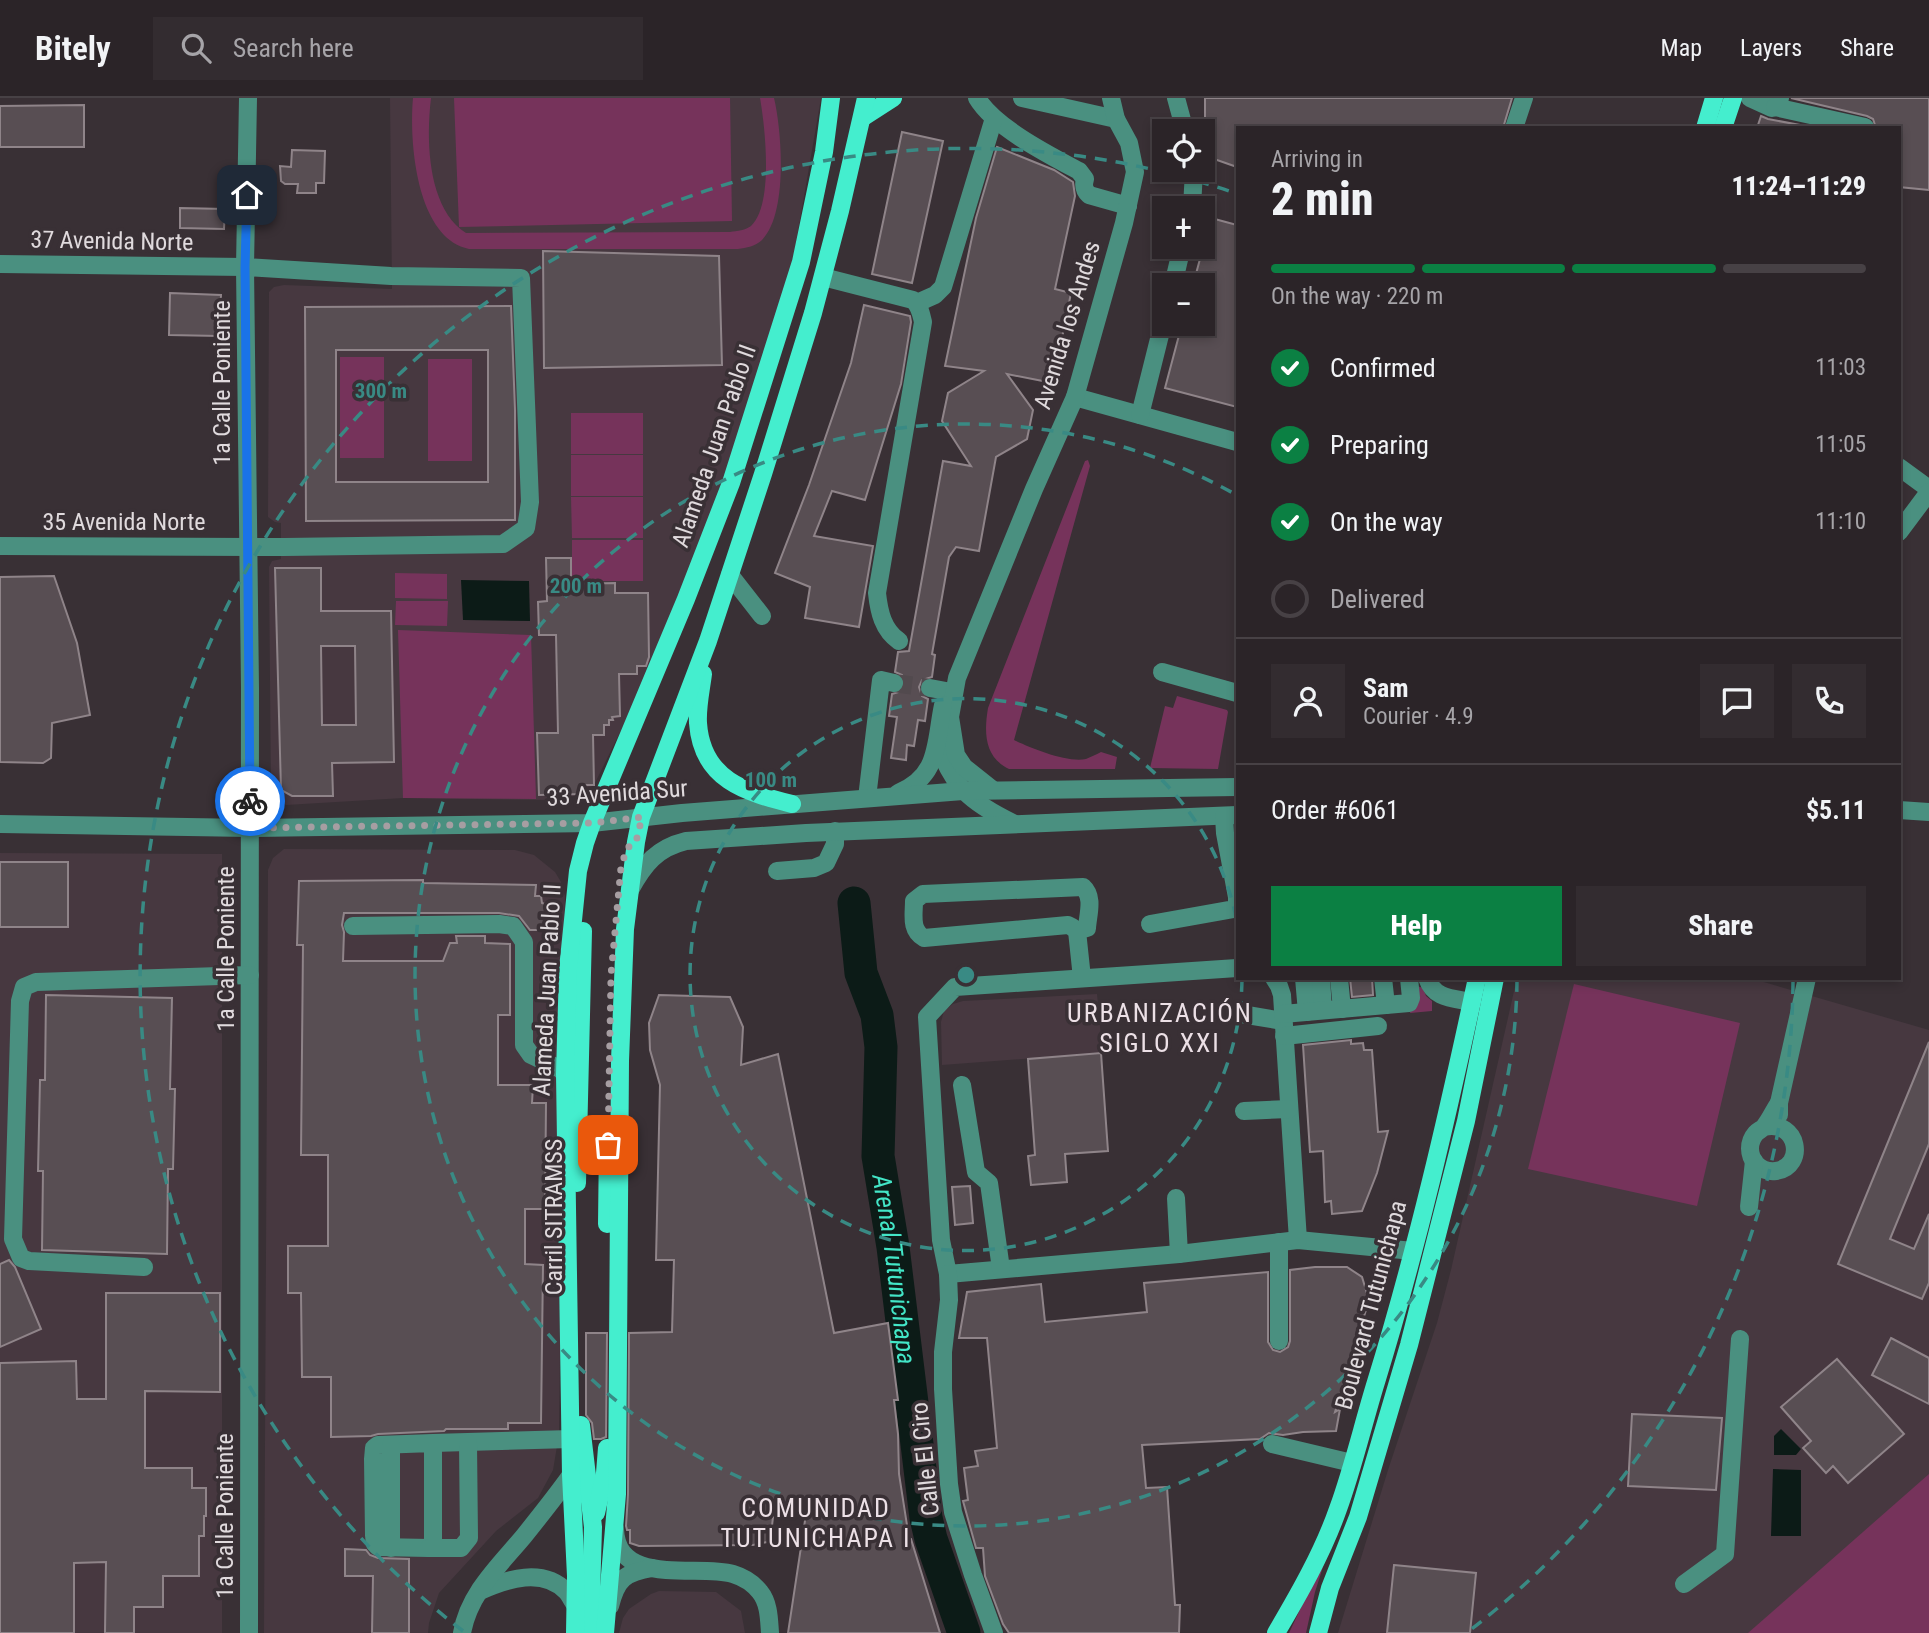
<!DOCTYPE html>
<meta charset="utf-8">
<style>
:root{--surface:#2b2428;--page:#332c30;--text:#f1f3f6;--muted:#a6a4a8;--line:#474145;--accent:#0b8043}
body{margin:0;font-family:"Roboto Condensed",sans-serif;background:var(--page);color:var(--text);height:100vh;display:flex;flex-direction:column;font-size:26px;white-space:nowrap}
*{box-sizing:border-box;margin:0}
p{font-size:23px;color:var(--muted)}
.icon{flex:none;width:38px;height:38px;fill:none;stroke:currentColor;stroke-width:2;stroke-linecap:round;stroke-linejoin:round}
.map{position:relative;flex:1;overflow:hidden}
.panel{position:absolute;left:1236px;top:28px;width:665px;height:854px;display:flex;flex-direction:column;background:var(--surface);border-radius:0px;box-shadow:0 4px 10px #0003,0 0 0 2px var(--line)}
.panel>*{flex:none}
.tools{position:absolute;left:1152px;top:21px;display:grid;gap:14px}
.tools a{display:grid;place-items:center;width:63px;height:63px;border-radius:0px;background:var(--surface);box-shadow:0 4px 10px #0003,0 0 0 2px var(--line);font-size:35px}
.pin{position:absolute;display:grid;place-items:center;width:60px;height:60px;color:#fff;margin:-30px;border-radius:14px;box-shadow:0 4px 10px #0006}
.courier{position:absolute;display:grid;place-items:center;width:70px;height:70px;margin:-35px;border:5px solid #1a73e8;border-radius:50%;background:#fff;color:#222;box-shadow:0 2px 9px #0007}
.head em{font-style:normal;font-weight:800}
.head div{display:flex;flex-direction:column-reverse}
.head{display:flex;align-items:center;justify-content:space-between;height:119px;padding:0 35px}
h1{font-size:46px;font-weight:800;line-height:52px}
.bar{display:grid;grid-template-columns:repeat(4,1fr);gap:10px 7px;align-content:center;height:84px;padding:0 35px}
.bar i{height:9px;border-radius:5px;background:var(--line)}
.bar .on{background:var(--accent)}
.bar p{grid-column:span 4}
.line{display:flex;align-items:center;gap:18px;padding:0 35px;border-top:2px solid var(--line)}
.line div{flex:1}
.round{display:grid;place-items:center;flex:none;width:74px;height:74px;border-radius:0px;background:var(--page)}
ol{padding:0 35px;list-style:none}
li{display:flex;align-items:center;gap:21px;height:77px}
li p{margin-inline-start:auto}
li .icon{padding:7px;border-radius:50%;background:var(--accent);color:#fff;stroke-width:4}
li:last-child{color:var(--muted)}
li i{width:38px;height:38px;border:4px solid var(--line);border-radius:50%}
.button{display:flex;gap:14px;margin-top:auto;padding:14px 35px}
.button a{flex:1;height:80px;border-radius:0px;background:var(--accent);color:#fff;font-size:28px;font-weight:800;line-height:80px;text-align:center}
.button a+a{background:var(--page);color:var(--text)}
header{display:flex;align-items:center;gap:42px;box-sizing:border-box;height:98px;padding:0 35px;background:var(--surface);border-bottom:2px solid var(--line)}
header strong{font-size:33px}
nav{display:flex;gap:38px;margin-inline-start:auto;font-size:24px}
.search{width:490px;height:63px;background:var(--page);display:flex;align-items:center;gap:18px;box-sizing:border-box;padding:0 24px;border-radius:0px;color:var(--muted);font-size:26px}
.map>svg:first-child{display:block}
.built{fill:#473840}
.green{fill:#76335b}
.water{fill:#0c1b17}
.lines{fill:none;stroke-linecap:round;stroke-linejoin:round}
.river{stroke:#0c1b17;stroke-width:33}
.building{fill:#584e53;stroke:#8f8489;stroke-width:2;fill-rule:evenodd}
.minor-tunnel{stroke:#524a4e;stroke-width:18;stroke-dasharray:18 9;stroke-linecap:butt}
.minor{stroke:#4a9080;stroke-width:18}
.major{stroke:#44eece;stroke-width:18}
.done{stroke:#a69ea2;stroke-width:7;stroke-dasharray:0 12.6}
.route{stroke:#1a73e8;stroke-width:9}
.ring{fill:none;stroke:#398a84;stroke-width:3.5;stroke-dasharray:12 9}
.labels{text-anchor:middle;stroke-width:7;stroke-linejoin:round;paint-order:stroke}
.street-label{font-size:24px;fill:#e0dadd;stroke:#393035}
.neighbourhood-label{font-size:26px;letter-spacing:2px;fill:#ece0e6;stroke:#393035}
.water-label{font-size:26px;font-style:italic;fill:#43e6c7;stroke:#393035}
.centre{fill:#398a84;stroke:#393035;stroke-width:3.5}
.ring-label{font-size:21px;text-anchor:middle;font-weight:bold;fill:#398a84;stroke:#393035;stroke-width:7;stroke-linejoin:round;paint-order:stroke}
</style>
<header>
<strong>Bitely</strong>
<div class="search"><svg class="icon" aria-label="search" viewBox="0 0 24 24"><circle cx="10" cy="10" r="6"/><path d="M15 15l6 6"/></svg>Search here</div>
<nav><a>Map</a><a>Layers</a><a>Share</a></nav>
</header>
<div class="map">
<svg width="1929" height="1535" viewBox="0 0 1929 1535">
<rect width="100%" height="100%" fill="#393035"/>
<g class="built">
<polygon points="390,0 821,0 791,174 734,355 692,466 634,606 594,687 574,698 551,702 403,700 286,707 275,701 271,695 269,469 272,463 281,461 281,425 275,424 268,419 269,194 274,189 284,187 392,191"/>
<polygon points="284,751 515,752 534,757 555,774 561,784 565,798 559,1336 553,1372 538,1400 496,1433 439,1495 429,1525 428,1535 264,1535 268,772 273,760"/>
<polygon points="0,755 222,756 222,1535 0,1535"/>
<polygon points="1517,880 1750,880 1929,932 1929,1535 1338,1535 1388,1372 1437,1225 1451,1172"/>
<polygon points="1097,896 1102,951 1101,955 942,967 941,924 944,913 953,906 963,903"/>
<polygon points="659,1493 716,1494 741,1513 745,1535 619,1535 623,1520 629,1511 651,1496"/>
</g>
<g class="green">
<path d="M 413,0 L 431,0 C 426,41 427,110 466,135 L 730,134 C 737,133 746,132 751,128 C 774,107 765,28 760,0 L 774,0 C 782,33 788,116 762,142 C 756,148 746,150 738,151 L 469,151 C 416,140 409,43 413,0 Z"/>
<polygon points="454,0 730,0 732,123 459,129"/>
<rect x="340" y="259" width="44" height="101"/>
<rect x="428" y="261" width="44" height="102"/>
<rect x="571" y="315" width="72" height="41"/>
<rect x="571" y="357" width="72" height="41"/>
<path d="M 1088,362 L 1090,368 L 1014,642 C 1031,650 1067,665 1086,661 C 1091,659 1097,656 1101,654 L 1117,659 L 1115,671 L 1009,671 C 984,659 984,634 988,610 L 1085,363 Z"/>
<polygon points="571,399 643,399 643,440 572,440"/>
<rect x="572" y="442" width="71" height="41"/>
<polygon points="395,475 447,476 447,501 395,500"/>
<polygon points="396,503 448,503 447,528 395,527"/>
<polygon points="398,532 531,537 536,701 403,700"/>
<polygon points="1177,598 1227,612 1228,614 1218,671 1150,670 1165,608 1173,610"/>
<polygon points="1574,886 1740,925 1697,1108 1528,1071"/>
<polygon points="1417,888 1423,890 1426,898 1432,903 1432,913 1410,915"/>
<polygon points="1929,1376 1929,1535 1748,1535"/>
<polygon points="1329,1450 1315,1494 1306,1535 1289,1535"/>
</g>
<g class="water">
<polygon points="461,482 529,483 530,523 463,522"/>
<polygon points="1781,1331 1801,1351 1796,1357 1774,1357 1774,1338"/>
<polygon points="1773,1371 1801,1372 1801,1438 1771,1438"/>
</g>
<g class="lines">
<path class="river" id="s1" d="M 854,805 L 861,875 L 877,917 L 881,949 L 878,1058 L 893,1149 L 926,1420 L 931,1441 L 964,1535"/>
</g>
<g class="building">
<polygon points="1205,0 1512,0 1503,30 1237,30 1237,69 1214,61 1205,32"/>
<polygon points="1791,0 1929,0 1929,92 1899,89 1899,30 1876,30 1873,21 1867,18"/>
<polygon points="84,7 84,49 0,49 0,8"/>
<polygon points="1761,18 1768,21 1816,30 1757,30"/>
<polygon points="902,34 943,43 912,185 872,176"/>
<polygon points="997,49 1054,72 1073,84 1075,98 1055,191 1071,195 1053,285 1007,276 1033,312 1027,341 996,359 979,453 956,449 949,459 932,556 935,557 932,579 922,582 919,589 922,598 928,601 925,623 918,622 914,648 907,647 906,662 891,660 897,619 889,618 892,596 902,593 905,587 902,577 895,574 898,554 909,553 943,363 971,368 942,323 948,295 984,273 945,268 976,120"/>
<polygon points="292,52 325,53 324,85 316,85 316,95 297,95 298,86 285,86 281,83 280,68 291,69"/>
<polygon points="180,110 225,111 224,131 180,130"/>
<polygon points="1211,120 1237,127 1237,309 1165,290 1182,226 1202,226 1202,187 1193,187"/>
<polygon points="543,153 719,158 722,267 544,270"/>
<polygon points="170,195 221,197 219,238 169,237"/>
<polygon points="864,207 910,218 911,224 901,286 865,402 832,393 814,438 873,448 859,529 805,520 810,489 775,475 809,387 851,265"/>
<path d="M 511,208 L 515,312 L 515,422 L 306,423 L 305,209 ZM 336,252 L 488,252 L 488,384 L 336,384 Z"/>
<polygon points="546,460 571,460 571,486 615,485 615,495 648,495 649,559 646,568 637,568 637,576 619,576 620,618 612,619 613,622 609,622 609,627 604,627 604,637 593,637 594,687 580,687 580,696 539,697 537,635 558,635 556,537 539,537 538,504 547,503"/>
<path d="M 275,470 L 321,470 L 321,513 L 391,513 L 394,664 L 332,665 L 333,698 L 292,698 L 281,692 ZM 321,548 L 355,548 L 356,627 L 322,627 Z"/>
<polygon points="54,478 77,545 90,617 52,625 51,660 43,665 0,664 0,479"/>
<rect x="0" y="764" width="68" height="65"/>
<polygon points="423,782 423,785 536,787 535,798 541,798 542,805 545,806 547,832 530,832 519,818 499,815 344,815 342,827 344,834 343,863 443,863 450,845 457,845 456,838 485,838 485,845 510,846 510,917 498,917 498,987 533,987 532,1005 546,1005 545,1111 525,1111 525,1166 543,1167 541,1325 508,1325 508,1331 446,1331 444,1333 378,1336 371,1338 331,1339 331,1279 302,1279 301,1195 288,1195 288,1148 328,1148 328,1057 301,1057 303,847 297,847 299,783"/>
<polygon points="1350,880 1372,880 1373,897 1352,899"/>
<polygon points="46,897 172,900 170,991 175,991 173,1071 168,1071 167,1156 42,1152 43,1073 38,1073 40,982 45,982"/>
<polygon points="659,897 730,899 743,929 741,967 778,956 834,1235 888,1225 898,1302 894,1302 898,1336 899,1376 909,1440 911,1441 940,1535 788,1535 806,1416 774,1411 771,1436 767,1444 753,1447 639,1448 630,1445 630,1432 627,1432 626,1428 628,1396 629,1235 672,1234 674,1162 656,1162 660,987 650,952 649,925"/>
<polygon points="1351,942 1351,946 1363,945 1364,952 1372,952 1378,1034 1388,1033 1377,1075 1362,1113 1332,1116 1331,1103 1325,1104 1323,1053 1310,1054 1303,947"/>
<polygon points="1929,944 1929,1046 1890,1141 1914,1151 1929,1116 1929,1185 1922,1201 1838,1166"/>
<polygon points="1101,955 1108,1053 1065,1056 1067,1084 1031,1087 1028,1058 1035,1057 1028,961"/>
<polygon points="970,1088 973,1125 955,1127 952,1089"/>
<polygon points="9,1162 15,1169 41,1231 0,1249 0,1166"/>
<polygon points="1315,1169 1347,1169 1362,1179 1369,1202 1335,1314 1340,1311 1336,1333 1303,1334 1283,1337 1269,1335 1260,1341 1142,1347 1146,1390 1167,1389 1175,1507 1180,1507 1179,1535 1009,1535 1003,1526 985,1478 983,1450 976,1450 963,1403 968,1402 964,1370 978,1368 975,1353 997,1350 987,1240 959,1240 967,1194 1041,1186 1045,1224 1147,1214 1144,1185 1268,1174 1268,1244 1273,1252 1280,1254 1288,1249 1290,1243 1290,1172"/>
<polygon points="106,1195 220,1195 220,1294 145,1293 145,1370 192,1370 192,1390 206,1390 206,1418 204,1418 204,1438 199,1438 199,1478 163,1478 163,1509 134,1509 134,1535 105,1535 106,1464 74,1465 74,1535 0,1535 0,1265 76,1263 77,1301 106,1301"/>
<polygon points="586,1235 607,1235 606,1339 601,1341 594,1341 592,1325 586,1317"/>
<polygon points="1891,1240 1929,1260 1929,1306 1872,1277"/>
<polygon points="1837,1261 1904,1336 1848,1385 1833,1368 1826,1375 1803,1350 1811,1343 1781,1309"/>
<polygon points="1632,1316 1722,1320 1716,1392 1628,1388"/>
<polygon points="345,1451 366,1452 370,1457 378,1460 409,1461 409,1535 372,1535 373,1478 345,1478"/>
<polygon points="1394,1467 1476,1475 1470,1535 1387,1535"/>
</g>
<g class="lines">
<polyline class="minor-tunnel" points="894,585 930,590"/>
<g class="minor">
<polyline points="248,0 245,169 250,590 249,1535"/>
<path d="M 977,0 C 994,29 1049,57 1079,73 L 1085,81 C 1083,88 1084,92 1089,97 L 1128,108"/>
<polyline points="1022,0 1116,21"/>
<polyline points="1176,0 1185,33"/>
<polyline points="1750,0 1772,10 1775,9 1780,0"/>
<polyline points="1775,9 1865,29"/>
<polyline points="1514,30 1524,0"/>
<polyline points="1192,110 1194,72"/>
<polyline points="0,166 245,169 391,178 521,180 530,404 526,430 503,446 284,449 0,448"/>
<path d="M 823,179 L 913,202 C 920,208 921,216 923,224 L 877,495 C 879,514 883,532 899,543"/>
<polyline points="1173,187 1182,149"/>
<polyline points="917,205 935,197 943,189 994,20"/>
<polyline points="1075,299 1237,344"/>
<polyline points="1140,317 1164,221"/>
<polyline points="1899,369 1929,391"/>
<polyline points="1899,434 1929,394"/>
<polyline points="730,477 762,518"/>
<polyline points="1162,574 1237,595"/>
<polyline points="930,590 946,593"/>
<path d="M 937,645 C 954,690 970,704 1013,725"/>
<polyline points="993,692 964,669 956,657 950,619 957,580 1034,391 1075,299 1124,125 1135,74 1129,45 1116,21 1111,0"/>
<path d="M 898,695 C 940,678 935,645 943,607"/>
<polyline points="867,700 881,582 894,585"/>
<polyline points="1899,712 1929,714"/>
<polyline points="0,726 250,730 592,725 682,715 963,693 1237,689"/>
<polyline points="777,773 814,770 826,765 835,746 835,733"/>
<path d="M 630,792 C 644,766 657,750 686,743 L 806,735 L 1237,717"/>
<polyline points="1150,826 1234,811 1237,805 1237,799 1225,735 1224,718"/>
<polyline points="353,828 499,826 513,828 524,844 524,947 531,957 560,971 565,976"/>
<path d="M 1077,833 L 1087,830 C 1088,816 1094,799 1083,789 L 923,796 L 914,803 C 914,817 910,832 924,840 L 1068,827 L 1072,829 L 1077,833 L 1082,880"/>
<polyline points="1237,870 955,889 927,919 941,1142 948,1176 1179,1156 1298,1142 1413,1153"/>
<polyline points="1274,880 1279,888 1282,897 1298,1142"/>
<polyline points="1304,880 1307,914"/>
<polyline points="1321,880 1323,912"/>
<polyline points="1339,880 1342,911"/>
<polyline points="1383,880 1386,907"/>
<path d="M 1427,880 C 1434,901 1452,900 1472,904"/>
<polyline points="1241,916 1283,923"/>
<polyline points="1283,916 1409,905 1411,900 1409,880"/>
<polyline points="1284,938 1378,928"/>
<polyline points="962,987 976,1074 989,1085 1001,1171"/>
<polyline points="1244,1013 1289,1011"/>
<polyline points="1779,1017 1779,1005 1807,880"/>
<path d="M 1764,1029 C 1799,1021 1806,1069 1776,1073 C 1768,1074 1761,1071 1756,1066 C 1748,1057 1748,1044 1756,1035 C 1758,1033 1762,1031 1764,1029 C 1770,1022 1774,1012 1779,1005"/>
<polyline points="1176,1100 1179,1156"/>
<polyline points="1749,1109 1754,1063"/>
<polyline points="1279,1144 1279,1243"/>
<polyline points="144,1169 29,1163 21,1160 13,1141 20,903 24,889 36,884 250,877"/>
<polyline points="948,1176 949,1202 943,1254 943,1291 949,1386 953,1414 973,1477 994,1535"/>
<polyline points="433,1345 378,1347 374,1350 373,1361 374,1437 375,1446 378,1449 429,1450 433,1443 433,1345 571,1341"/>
<polyline points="1272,1346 1352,1365"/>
<path d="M 615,1431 C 617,1489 697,1466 733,1476 C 743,1479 753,1485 760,1494 C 769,1505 769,1521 770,1535"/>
<polyline points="391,1450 391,1347"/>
<polyline points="429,1450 461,1450 469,1440 468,1345"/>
<polyline points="1684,1486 1725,1456 1740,1241"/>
<path d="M 480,1493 C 507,1481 543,1469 567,1494 C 570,1498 573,1504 576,1508"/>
<path d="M 610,1508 C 617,1480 625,1475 652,1470"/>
<path d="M 462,1535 C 469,1495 499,1468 524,1438 C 540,1418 556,1398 571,1377"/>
</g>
<g class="major">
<polyline points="862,20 893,0"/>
<polyline points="1705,30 1714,0"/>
<polyline points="1723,30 1733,0"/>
<path d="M 703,576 C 701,592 697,609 698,625 C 702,682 745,694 792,706"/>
<polyline points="577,1085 583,833"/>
<polyline points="607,1126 608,1042"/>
<polyline points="581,1327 593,1429 590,1535"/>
<polyline points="596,1415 605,1375 607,1350"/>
<polyline points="575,1535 576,1478 571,1377 565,976 568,871 578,773 585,745 592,725 686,501 731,385 801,164 824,54 831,0"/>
<polyline points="605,1535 617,1396 620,963 625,831 636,744 641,719 708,543 763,376 813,215 840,113 866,0"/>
<path d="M 1276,1535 C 1299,1496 1323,1454 1338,1411 C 1353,1370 1363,1326 1376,1284 C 1417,1151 1448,1015 1477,880"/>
<polyline points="1318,1535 1330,1490 1358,1419 1409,1247 1466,1023 1495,880"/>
</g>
</g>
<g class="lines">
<polyline class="done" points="250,703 250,730 592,725 642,719 636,744 627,750 621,769 611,877 608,1047"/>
<polyline class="route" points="247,97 245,169 250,703"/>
</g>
<g class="ring">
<path d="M1242 882A276 276 0 1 1 1237 824"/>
<path d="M1517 882A551 551 0 1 1 1233 395"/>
<path d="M1793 884A827 827 0 0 1 1469 1533M463 1533A827 827 0 0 1 1235 95"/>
</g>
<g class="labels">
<g class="street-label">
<text transform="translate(112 143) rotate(1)" y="8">37 Avenida Norte</text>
<text transform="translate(1067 227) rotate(-73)" y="8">Avenida los Andes</text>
<text transform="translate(222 285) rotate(-90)" y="8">1a Calle Poniente</text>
<text transform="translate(714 348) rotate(-71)" y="8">Alameda Juan Pablo II</text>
<text x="124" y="432">35 Avenida Norte</text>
<text transform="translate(617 695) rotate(-4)" y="8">33 Avenida Sur</text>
<text transform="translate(226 851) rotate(-90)" y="8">1a Calle Poniente</text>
<text transform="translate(547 892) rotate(-87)" y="8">Alameda Juan Pablo II</text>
<text transform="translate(554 1119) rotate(-90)" y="8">Carril SITRAMSS</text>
<text transform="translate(1371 1207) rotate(-75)" y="8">Boulevard Tutunichapa</text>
<text transform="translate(925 1361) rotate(-96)" y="8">Calle El Ciro</text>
<text transform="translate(225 1418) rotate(-90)" y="8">1a Calle Poniente</text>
</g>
<g class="neighbourhood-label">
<text x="1160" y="924">URBANIZACIÓN<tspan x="1160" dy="30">SIGLO XXI</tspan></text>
<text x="816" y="1419">COMUNIDAD<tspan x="816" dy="30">TUTUNICHAPA I</tspan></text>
</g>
<g class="water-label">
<text dy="9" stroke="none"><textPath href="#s1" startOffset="371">Arenal Tutunichapa</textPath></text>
</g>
</g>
<circle cx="966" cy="877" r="10" class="centre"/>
<g class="ring-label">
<text x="381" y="300">300 m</text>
<text x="576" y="495">200 m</text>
<text x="771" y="689">100 m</text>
</g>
</svg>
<div class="tools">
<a><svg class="icon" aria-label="locate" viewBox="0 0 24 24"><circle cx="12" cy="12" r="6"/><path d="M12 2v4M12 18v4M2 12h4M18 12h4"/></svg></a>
<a>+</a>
<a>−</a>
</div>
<div class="pin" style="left:608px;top:1047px;background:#ea580c"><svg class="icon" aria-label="bag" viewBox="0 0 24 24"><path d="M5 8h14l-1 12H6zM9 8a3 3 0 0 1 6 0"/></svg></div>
<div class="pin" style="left:247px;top:97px;background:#1f2937"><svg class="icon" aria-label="home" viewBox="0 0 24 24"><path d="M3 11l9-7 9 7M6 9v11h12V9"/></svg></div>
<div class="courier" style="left:250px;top:703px"><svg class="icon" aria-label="bike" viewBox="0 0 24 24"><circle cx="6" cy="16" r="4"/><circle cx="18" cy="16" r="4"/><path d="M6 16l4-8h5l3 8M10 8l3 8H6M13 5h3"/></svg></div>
<section class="panel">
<div class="head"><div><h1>2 min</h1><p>Arriving in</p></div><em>11:24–11:29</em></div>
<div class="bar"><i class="on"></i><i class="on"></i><i class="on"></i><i></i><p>On the way · 220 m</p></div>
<ol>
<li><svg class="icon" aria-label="check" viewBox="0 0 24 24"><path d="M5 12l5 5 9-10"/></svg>Confirmed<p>11:03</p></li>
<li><svg class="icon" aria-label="check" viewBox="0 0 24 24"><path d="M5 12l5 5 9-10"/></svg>Preparing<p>11:05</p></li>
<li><svg class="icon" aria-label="check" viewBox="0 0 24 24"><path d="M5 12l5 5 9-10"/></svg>On the way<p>11:10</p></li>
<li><i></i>Delivered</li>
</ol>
<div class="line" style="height:126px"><a class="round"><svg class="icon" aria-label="person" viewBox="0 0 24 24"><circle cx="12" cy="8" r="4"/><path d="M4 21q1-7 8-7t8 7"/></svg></a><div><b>Sam</b><p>Courier · 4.9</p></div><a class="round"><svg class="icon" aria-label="chat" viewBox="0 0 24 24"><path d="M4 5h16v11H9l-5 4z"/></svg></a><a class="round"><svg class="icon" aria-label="phone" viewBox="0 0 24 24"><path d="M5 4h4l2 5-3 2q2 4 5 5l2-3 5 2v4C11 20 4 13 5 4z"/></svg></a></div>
<div class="line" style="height:91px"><div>Order #6061</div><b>$5.11</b></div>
<div class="button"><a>Help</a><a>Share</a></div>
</section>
</div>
